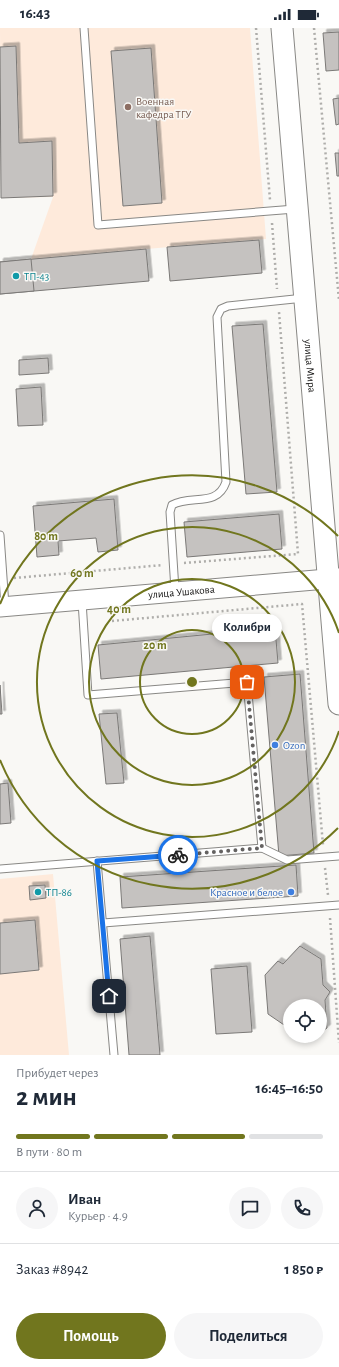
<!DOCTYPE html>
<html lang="ru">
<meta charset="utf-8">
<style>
:root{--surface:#fff;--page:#f6f6f7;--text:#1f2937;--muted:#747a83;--line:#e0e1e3;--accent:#71761e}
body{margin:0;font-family:"Alegreya Sans",sans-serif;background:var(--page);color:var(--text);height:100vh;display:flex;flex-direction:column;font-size:15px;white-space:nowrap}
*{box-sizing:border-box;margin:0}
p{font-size:13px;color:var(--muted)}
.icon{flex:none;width:22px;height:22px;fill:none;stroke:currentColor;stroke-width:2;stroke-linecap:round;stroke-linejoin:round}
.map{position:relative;height:1027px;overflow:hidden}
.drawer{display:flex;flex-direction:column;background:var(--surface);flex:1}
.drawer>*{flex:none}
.controls{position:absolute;left:283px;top:971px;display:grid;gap:8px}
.controls a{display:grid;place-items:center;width:44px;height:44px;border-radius:50%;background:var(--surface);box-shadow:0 2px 6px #0003;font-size:20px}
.pin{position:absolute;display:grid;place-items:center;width:34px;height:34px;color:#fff;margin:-17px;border-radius:8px;box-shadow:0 2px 6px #0006}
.courier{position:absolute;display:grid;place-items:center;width:40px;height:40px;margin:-20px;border:3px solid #1a73e8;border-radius:50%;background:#fff;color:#222;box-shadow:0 1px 5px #0007}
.bubble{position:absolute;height:28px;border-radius:14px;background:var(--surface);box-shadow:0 2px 6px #0003;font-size:13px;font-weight:700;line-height:28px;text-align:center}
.headline em{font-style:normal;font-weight:700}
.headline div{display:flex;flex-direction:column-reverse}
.headline{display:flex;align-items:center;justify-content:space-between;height:68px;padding:0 16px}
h1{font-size:26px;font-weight:700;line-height:30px}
.bar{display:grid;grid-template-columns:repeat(4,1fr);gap:6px 4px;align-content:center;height:48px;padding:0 16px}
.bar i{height:5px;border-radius:3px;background:var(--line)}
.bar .active{background:var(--accent)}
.bar p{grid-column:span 4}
.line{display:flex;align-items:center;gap:10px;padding:0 16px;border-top:1px solid var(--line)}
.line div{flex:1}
.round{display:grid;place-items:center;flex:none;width:42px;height:42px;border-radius:21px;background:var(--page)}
.action{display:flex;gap:8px;margin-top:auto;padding:8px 16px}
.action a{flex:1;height:46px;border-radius:24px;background:var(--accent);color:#fff;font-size:16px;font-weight:700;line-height:46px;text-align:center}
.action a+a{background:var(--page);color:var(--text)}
.status{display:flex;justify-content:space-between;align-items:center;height:28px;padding:0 20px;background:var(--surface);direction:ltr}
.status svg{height:11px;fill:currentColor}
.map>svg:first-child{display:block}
.education{fill:#feeadb}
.building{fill:#c5c2c0;stroke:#7b7977;filter:url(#shadow)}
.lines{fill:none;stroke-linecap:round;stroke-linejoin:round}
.service-casing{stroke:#898885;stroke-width:9}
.tertiary-casing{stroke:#898885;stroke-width:21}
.secondary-casing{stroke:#898885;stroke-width:23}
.path{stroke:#afaeab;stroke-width:2.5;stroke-dasharray:2 3;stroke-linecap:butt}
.service{stroke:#fff;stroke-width:7}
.tertiary{stroke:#fff;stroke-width:19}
.secondary{stroke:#fff;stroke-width:21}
.done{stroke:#646261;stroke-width:4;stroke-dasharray:0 7.2}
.route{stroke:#1a73e8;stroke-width:5}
.ring{fill:none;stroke:#71761e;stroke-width:2}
.education-dot{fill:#8d6e63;stroke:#f9f8f5;stroke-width:1.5}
.culture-dot{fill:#0f9aa8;stroke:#f9f8f5;stroke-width:1.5}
.shop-dot{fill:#3f7fe0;stroke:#f9f8f5;stroke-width:1.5}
.labels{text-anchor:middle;stroke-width:3;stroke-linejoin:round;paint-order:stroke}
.education-label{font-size:11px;fill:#785e54;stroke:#f9f8f5;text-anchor:start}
.culture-label{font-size:11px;fill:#0d838f;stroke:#f9f8f5;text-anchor:start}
.street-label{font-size:11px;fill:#131211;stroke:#f9f8f5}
.shop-label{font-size:11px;fill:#366cbe;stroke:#f9f8f5;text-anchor:start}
.centre{fill:#71761e;stroke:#f9f8f5;stroke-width:2}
.ring-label{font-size:12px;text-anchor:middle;font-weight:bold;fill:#71761e;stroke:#f9f8f5;stroke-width:3;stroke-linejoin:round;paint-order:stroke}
</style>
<div class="status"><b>16:43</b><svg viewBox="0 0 49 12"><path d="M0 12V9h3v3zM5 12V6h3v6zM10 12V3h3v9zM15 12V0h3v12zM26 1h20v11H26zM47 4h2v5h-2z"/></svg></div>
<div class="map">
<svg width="339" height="1027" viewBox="0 0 339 1027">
<defs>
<filter id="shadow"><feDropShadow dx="3.5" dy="-3.5" stdDeviation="0" flood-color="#0004"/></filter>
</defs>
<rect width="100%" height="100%" fill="#f9f8f5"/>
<g class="education">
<polygon points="0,0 250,0 266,211 146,221 0,266 0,234 31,231 53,169 1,170"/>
<polygon points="53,846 69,1027 0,1027 0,851"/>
</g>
<g class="building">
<polygon points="339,4 339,42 326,43 323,5"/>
<polygon points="16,18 19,115 52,113 53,168 1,170 0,19"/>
<polygon points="151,20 162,175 123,178 111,23"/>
<polygon points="339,70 339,96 336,97 333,71"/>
<polygon points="335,125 339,125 339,148 337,148"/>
<polygon points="259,212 262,245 170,253 167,219"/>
<polygon points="146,221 149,253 0,266 0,234"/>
<polygon points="31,231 34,263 0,266 0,234"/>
<polygon points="263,296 277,464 246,466 232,298"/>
<polygon points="48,330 49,345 19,347 19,332"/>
<polygon points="41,359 43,397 18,398 16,361"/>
<polygon points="114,471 118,522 98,524 96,510 58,513 59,527 37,529 33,478"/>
<polygon points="279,486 282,521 187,529 184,494"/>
<polygon points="275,600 278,635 101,651 98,617"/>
<polygon points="300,646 314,825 279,828 264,649"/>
<polygon points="0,657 2,686 0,686"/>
<polygon points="117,685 124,755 106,756 99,686"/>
<polygon points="8,755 11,795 0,796 0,756"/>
<polygon points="296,837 298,868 122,880 120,849"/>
<polygon points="45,857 46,870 30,872 29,858"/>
<polygon points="35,892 39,942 0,946 0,895"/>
<polygon points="150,908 160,1027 129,1027 120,911"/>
<polygon points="300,918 321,931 323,957 330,964 325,972 327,1000 320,1005 320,978 290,978 290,1001 268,986 265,947 278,933 283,936"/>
<polygon points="247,938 252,1004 216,1006 211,941"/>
<polygon points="300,1008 316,1008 309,1014"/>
</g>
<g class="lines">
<defs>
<g id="service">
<polyline points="84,0 98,197 295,181"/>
<polyline points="0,507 5,578"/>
<path d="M 175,562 L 170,484 L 172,477 C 191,466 217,480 226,454 L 217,289 L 221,281 L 228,278 L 304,270"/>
<polyline points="82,573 88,667 247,654 262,820"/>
<polyline points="97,833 114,1027"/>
<polyline points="0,841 262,820 287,832 339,828"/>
<polyline points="103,895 339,877"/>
</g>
<g id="tertiary">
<path id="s1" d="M 0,579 L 339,550"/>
</g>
<g id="secondary">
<path id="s2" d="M 282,0 L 339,676"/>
</g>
</defs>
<use href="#service" class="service-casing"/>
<use href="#tertiary" class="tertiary-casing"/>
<use href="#secondary" class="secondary-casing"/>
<g class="path">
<polyline points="256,0 270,172"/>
<polyline points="314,0 339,272"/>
<polyline points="272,195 277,261"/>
<polyline points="184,535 298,526 279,284"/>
<polyline points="14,550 163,537"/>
<polyline points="112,593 302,576 323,817"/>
<polyline points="325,840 328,867"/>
<polyline points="330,890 339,1015"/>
</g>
<use href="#service" class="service"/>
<use href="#tertiary" class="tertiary"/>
<use href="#secondary" class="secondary"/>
</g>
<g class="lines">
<polyline class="done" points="178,827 262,820 247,654"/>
<polyline class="route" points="109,968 97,833 178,827"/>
</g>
<g class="ring">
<circle cx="192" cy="654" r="52"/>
<circle cx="192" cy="654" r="103"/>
<path d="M339 703A155 155 0 1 1 339 605"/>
<path d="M338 800A207 207 0 0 1 0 732M0 576A207 207 0 0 1 338 508"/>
</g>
<circle class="education-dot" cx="128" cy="79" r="4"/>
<g class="culture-dot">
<circle cx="16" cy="248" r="4"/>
<circle cx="38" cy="864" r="4"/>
</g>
<g class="shop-dot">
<circle cx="275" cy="717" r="4"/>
<circle cx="291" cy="864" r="4"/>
</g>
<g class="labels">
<g class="education-label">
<text x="136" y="77">Военная<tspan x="136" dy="13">кафедра ТГУ</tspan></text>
</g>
<g class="culture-label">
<text x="24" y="252">ТП-43</text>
<text x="46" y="868">ТП-86</text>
</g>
<g class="street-label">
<text dy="4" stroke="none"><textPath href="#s2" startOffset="339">улица Мира</textPath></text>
<text dy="4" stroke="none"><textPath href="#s1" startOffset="182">улица Ушакова</textPath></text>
</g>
<g class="shop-label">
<text x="283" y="721">Ozon</text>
<text x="283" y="868" text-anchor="end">Красное и белое</text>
</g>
</g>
<circle cx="192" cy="654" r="6" class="centre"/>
<g class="ring-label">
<text x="46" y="512">80 m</text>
<text x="82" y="549">60 m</text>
<text x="119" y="585">40 m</text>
<text x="155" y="621">20 m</text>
</g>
</svg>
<div class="controls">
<a><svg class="icon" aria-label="locate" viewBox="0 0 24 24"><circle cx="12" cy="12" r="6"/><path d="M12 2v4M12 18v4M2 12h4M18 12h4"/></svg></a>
</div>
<div class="pin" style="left:247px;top:654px;background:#ea580c"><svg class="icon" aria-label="bag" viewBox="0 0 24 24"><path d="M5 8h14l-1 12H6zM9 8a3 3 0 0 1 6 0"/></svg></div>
<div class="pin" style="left:109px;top:968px;background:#1f2937"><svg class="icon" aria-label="home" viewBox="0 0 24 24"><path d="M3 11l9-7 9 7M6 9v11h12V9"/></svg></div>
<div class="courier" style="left:178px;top:827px"><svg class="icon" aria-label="bike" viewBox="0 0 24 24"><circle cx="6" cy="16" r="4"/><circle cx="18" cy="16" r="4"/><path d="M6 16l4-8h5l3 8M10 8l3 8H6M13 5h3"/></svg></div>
<div class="bubble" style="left:212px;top:586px;width:70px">Колибри</div>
</div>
<section class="drawer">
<div class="headline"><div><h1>2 мин</h1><p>Прибудет через</p></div><em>16:45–16:50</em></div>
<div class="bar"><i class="active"></i><i class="active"></i><i class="active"></i><i></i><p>В пути · 80 m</p></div>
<div class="line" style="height:72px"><a class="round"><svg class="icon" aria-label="person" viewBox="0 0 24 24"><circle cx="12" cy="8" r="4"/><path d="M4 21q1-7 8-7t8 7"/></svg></a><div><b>Иван</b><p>Курьер · 4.9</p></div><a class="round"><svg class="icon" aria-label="chat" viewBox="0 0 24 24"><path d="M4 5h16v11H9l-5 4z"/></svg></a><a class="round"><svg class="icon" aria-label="phone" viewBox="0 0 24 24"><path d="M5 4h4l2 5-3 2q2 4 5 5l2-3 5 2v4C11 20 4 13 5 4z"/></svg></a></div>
<div class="line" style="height:52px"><div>Заказ #8942</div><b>1 850 ₽</b></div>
<div class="action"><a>Помощь</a><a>Поделиться</a></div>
</section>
